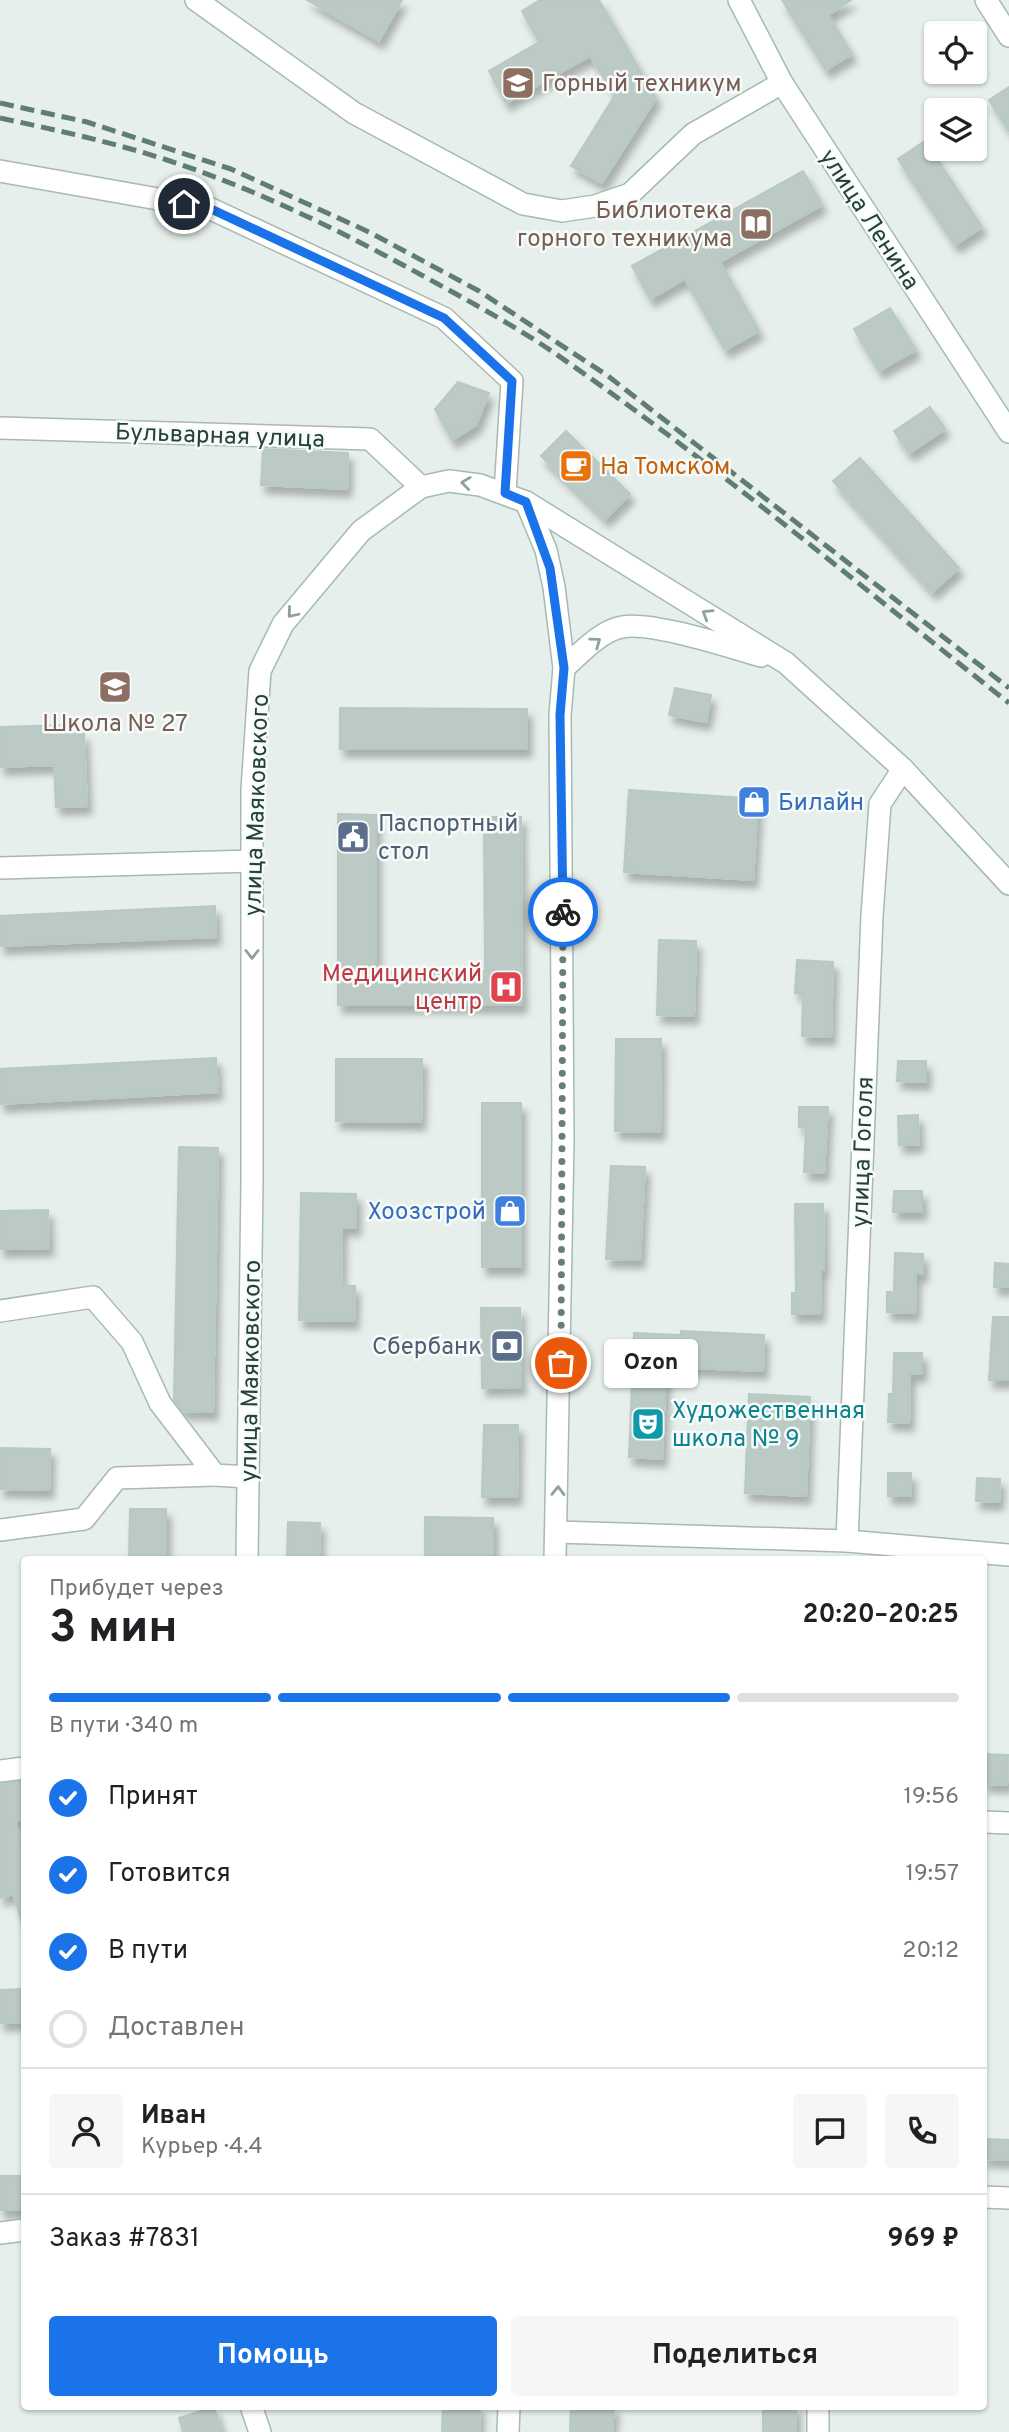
<!DOCTYPE html>
<html lang="ru">
<meta charset="utf-8">
<style>
:root{--surface:#fff;--page:#f6f6f6;--text:#202124;--muted:#757577;--line:#e0e0e0;--accent:#1a73e8}
body{margin:0;font-family:Overpass,sans-serif;background:var(--page);color:var(--text);height:100vh;display:flex;flex-direction:column;font-size:26px;white-space:nowrap}
*{box-sizing:border-box;margin:0}
p{font-size:23px;color:var(--muted)}
.icon{flex:none;width:38px;height:38px;fill:none;stroke:currentColor;stroke-width:2;stroke-linecap:round;stroke-linejoin:round}
.map{position:relative;flex:1;overflow:hidden}
.panel{position:absolute;left:21px;top:1556px;width:966px;height:854px;display:flex;flex-direction:column;background:var(--surface);border-radius:7px;box-shadow:0 2px 5px #0004}
.panel>*{flex:none}
.fabs{position:absolute;left:924px;top:21px;display:grid;gap:14px}
.fabs a{display:grid;place-items:center;width:63px;height:63px;border-radius:7px;background:var(--surface);box-shadow:0 2px 5px #0004;font-size:35px}
.pin{position:absolute;display:grid;place-items:center;width:60px;height:60px;color:#fff;margin:-30px;border:4px solid #fff;border-radius:50%;box-shadow:0 2px 7px #0007}
.courier{position:absolute;display:grid;place-items:center;width:70px;height:70px;margin:-35px;border:5px solid #1a73e8;border-radius:50%;background:#fff;color:#222;box-shadow:0 2px 9px #0007}
.bubble{position:absolute;height:49px;border-radius:7px;background:var(--surface);box-shadow:0 2px 5px #0004;font-size:23px;font-weight:700;line-height:49px;text-align:center}
.head em{font-style:normal;font-weight:700}
.head div{display:flex;flex-direction:column-reverse}
.head{display:flex;align-items:center;justify-content:space-between;height:119px;padding:0 28px}
h1{font-size:46px;font-weight:700;line-height:52px}
.bar{display:grid;grid-template-columns:repeat(4,1fr);gap:10px 7px;align-content:center;height:84px;padding:0 28px}
.bar i{height:9px;border-radius:5px;background:var(--line)}
.bar .active{background:var(--accent)}
.bar p{grid-column:span 4}
.line{display:flex;align-items:center;gap:18px;padding:0 28px;border-top:2px solid var(--line)}
.line div{flex:1}
.round{display:grid;place-items:center;flex:none;width:74px;height:74px;border-radius:7px;background:var(--page)}
ol{padding:0 28px;list-style:none}
li{display:flex;align-items:center;gap:21px;height:77px}
li p{margin-inline-start:auto}
li .icon{padding:7px;border-radius:50%;background:var(--accent);color:#fff;stroke-width:4}
li:last-child{color:var(--muted)}
li i{width:38px;height:38px;border:4px solid var(--line);border-radius:50%}
.button{display:flex;gap:14px;margin-top:auto;padding:14px 28px}
.button a{flex:1;height:80px;border-radius:7px;background:var(--accent);color:#fff;font-size:28px;font-weight:700;line-height:80px;text-align:center}
.button a+a{background:var(--page);color:var(--text)}
.map>svg:first-child{display:block}
.building{fill:#bbcac4;stroke:#b8c9c2;stroke-width:2;filter:url(#shadow)}
.lines{fill:none;stroke-linecap:round;stroke-linejoin:round}
.minor-casing{stroke:#a8b8b2;stroke-width:24}
.secondary-casing{stroke:#a4bbb3;stroke-width:24}
.minor{stroke:#fff;stroke-width:21}
.secondary{stroke:#fff;stroke-width:21}
.rail{stroke:#5f7d75;stroke-width:5;stroke-dasharray:14 7;stroke-linecap:butt}
.oneway{stroke:#92a09c}
.done{stroke:#687f78;stroke-width:7;stroke-dasharray:0 12.6}
.route{stroke:#1a73e8;stroke-width:9}
.labels{text-anchor:middle;stroke-width:5;stroke-linejoin:round;paint-order:stroke}
.education-label{font-size:24px;fill:#785e54;stroke:#f7fbf9;text-anchor:start}
.street-label{font-size:24px;fill:#24423a;stroke:#f7fbf9}
.food-label{font-size:24px;fill:#c56008;stroke:#f7fbf9;text-anchor:start}
.shop-label{font-size:24px;fill:#366cbe;stroke:#f7fbf9;text-anchor:start}
.service-label{font-size:24px;fill:#4e5e75;stroke:#f7fbf9;text-anchor:start}
.health-label{font-size:24px;fill:#be3a42;stroke:#f7fbf9;text-anchor:end}
.culture-label{font-size:24px;fill:#0d838f;stroke:#f7fbf9;text-anchor:start}
</style>
<div class="map">
<svg width="1009" height="2432" viewBox="0 0 1009 2432">
<defs>
<filter id="shadow"><feDropShadow dx="4.5" dy="8" stdDeviation="3.5" flood-color="#0004"/></filter>
</defs>
<rect width="100%" height="100%" fill="#e6efeb"/>
<g class="building">
<polygon points="307,0 402,0 379,41"/>
<polygon points="540,0 599,0 656,98 602,183 571,166 615,95 590,56 506,103 489,71 539,42 522,11"/>
<polygon points="782,0 851,0 828,15 852,54 826,70"/>
<polygon points="1009,87 1009,131 989,100"/>
<polygon points="925,141 982,227 955,245 898,159"/>
<polygon points="803,171 822,205 720,262 759,331 725,350 685,279 650,299 632,266"/>
<polygon points="890,308 916,350 879,371 854,329"/>
<polygon points="458,382 489,393 476,425 452,440 435,409"/>
<polygon points="930,407 945,429 909,453 894,431"/>
<polygon points="566,431 630,494 605,519 541,456"/>
<polygon points="263,449 348,453 347,489 261,485"/>
<polygon points="860,458 959,568 932,592 833,481"/>
<polygon points="675,688 711,695 706,722 669,715"/>
<polygon points="340,708 527,709 527,749 340,749"/>
<polygon points="67,725 68,734 84,734 87,806 56,807 54,765 0,767 0,727"/>
<polygon points="629,790 758,799 753,880 624,872"/>
<polygon points="338,814 376,815 376,971 485,971 484,817 521,817 522,1005 338,1005"/>
<polygon points="215,906 216,937 0,946 0,916"/>
<polygon points="659,940 696,941 694,1016 657,1015"/>
<polygon points="797,960 833,962 831,1037 802,1036 803,993 795,993"/>
<polygon points="616,1039 661,1039 660,1132 615,1131"/>
<polygon points="216,1058 218,1092 0,1104 0,1069"/>
<polygon points="336,1059 422,1059 421,1122 336,1121"/>
<polygon points="898,1061 926,1061 926,1082 897,1081"/>
<rect x="482" y="1103" width="39" height="164"/>
<polygon points="799,1107 828,1107 824,1173 804,1172 806,1127 799,1127"/>
<polygon points="918,1115 919,1144 899,1145 898,1116"/>
<polygon points="179,1147 218,1148 213,1412 183,1411 174,1400"/>
<polygon points="611,1166 645,1167 640,1260 606,1259"/>
<polygon points="894,1191 922,1191 922,1212 893,1212"/>
<polygon points="301,1193 356,1194 356,1228 342,1227 341,1286 355,1286 354,1321 299,1320"/>
<polygon points="795,1204 823,1204 824,1270 821,1270 820,1314 792,1314 792,1293 796,1293"/>
<polygon points="48,1210 49,1248 0,1249 0,1211"/>
<polygon points="895,1253 923,1254 923,1274 916,1274 915,1313 887,1312 887,1292 894,1292"/>
<polygon points="995,1263 1009,1264 1009,1287 994,1287"/>
<polygon points="481,1308 520,1308 521,1387 482,1388"/>
<polygon points="993,1317 1009,1317 1009,1380 989,1380"/>
<polygon points="681,1331 764,1335 763,1371 666,1367 662,1459 629,1457 634,1333 681,1335"/>
<polygon points="894,1353 922,1353 922,1374 910,1374 909,1423 888,1422 889,1394 893,1394"/>
<polygon points="749,1394 810,1397 806,1496 745,1493"/>
<polygon points="484,1425 518,1425 517,1497 482,1497"/>
<polygon points="0,1448 50,1449 49,1490 0,1489"/>
<rect x="888" y="1473" width="23" height="23"/>
<polygon points="977,1478 1000,1479 999,1502 976,1501"/>
<polygon points="130,1509 166,1509 166,1559 129,1559"/>
<polygon points="425,1517 493,1518 493,1559 425,1559"/>
<polygon points="288,1522 320,1523 319,1559 287,1559"/>
<polygon points="984,1754 1008,1755 1007,1785 984,1784"/>
<polygon points="22,1781 24,1818 15,1822 24,1850 24,1921 22,1922 13,1894 0,1898 0,1784"/>
<polygon points="24,1989 24,2022 0,2023 0,1990"/>
<polygon points="984,2139 1009,2140 1009,2160 984,2159"/>
<rect x="0" y="2176" width="24" height="34"/>
<polygon points="443,2406 480,2406 479,2432 442,2432"/>
<polygon points="571,2406 614,2406 612,2432 570,2432"/>
<rect x="763" y="2406" width="33" height="26"/>
<polygon points="214,2407 222,2432 183,2432 179,2418"/>
</g>
<g class="lines">
<defs>
<g id="minor">
<polyline points="986,0 1009,36"/>
<polyline points="0,171 209,208 444,318 512,381 505,493"/>
<polyline points="0,428 370,439 421,487"/>
<polyline points="0,868 252,861"/>
<polyline points="0,1311 93,1297 132,1342 160,1403 215,1475 248,1477"/>
<polyline points="0,1530 84,1519 117,1478 215,1475"/>
<polyline points="557,1532 847,1541 1009,1555"/>
<polyline points="847,1541 872,916 880,804 903,769"/>
<polyline points="0,1771 24,1768"/>
<polyline points="984,1822 1009,1823"/>
<polyline points="984,2197 1009,2198"/>
<polyline points="0,2233 24,2230"/>
<polyline points="818,2432 818,2406"/>
</g>
<g id="secondary">
<polyline points="196,0 354,113 523,204 562,211 595,206 630,194 693,134 782,83"/>
<polyline points="739,0 782,83 1009,432"/>
<polyline points="526,502 546,550 554,587 564,668"/>
<polyline points="247,1559 252,1182 252,790 260,671 283,624 361,531 421,487 449,481 480,485 526,502 786,663 903,769 1009,884"/>
<path d="M 555,1559 L 563,1141 L 560,715 L 564,668 C 580,654 600,631 622,627 C 651,621 730,647 761,656"/>
<polyline points="251,2406 260,2432"/>
<polyline points="508,2432 509,2406"/>
</g>
</defs>
<use href="#minor" class="minor-casing"/>
<use href="#secondary" class="secondary-casing"/>
<use href="#minor" class="minor"/>
<use href="#secondary" class="secondary"/>
<g class="rail">
<polyline points="0,103 87,122 231,169 369,232 479,291 608,376 1009,688"/>
<path d="M 0,118 C 56,130 112,142 167,160 C 256,189 343,232 425,277 C 469,301 513,325 553,352 C 711,461 859,585 1009,703"/>
</g>
</g>
<defs><path id="oneway-chevron" d="M-2-3.5L2.5 0L-2 3.5" fill="none" stroke-width="1.6" stroke-linecap="round" stroke-linejoin="round" transform="scale(1.75)"/></defs>
<g class="oneway">
<use href="#oneway-chevron" transform="translate(466 483) rotate(-173)"/>
<use href="#oneway-chevron" transform="translate(292 613) rotate(130)"/>
<use href="#oneway-chevron" transform="translate(707 614) rotate(-148)"/>
<use href="#oneway-chevron" transform="translate(596 642) rotate(-36)"/>
<use href="#oneway-chevron" transform="translate(252 954) rotate(90)"/>
<use href="#oneway-chevron" transform="translate(558 1491) rotate(-89)"/>
</g>
<g class="lines">
<polyline class="done" points="561,1363 563,912"/>
<polyline class="route" points="184,204 209,208 444,318 512,381 505,493 526,502 550,568 564,668 560,715 563,912"/>
</g>
<defs>
<symbol id="university-square" viewBox="-11 -11 22 22"><rect x="-9" y="-9" width="18" height="18" rx="4" fill="#8d6e63" stroke="#f7fbf9"/><path d="M0-5L7-2L0 1L-7-2ZM-4 1L0 2.5L4 1V4Q0 6-4 4Z" fill="#fff"/></symbol>
<symbol id="library-square" viewBox="-11 -11 22 22"><rect x="-9" y="-9" width="18" height="18" rx="4" fill="#8d6e63" stroke="#f7fbf9"/><path d="M-6-4Q-3-5.5-.7-3.5V5Q-3 3-6 4ZM6-4Q3-5.5 .7-3.5V5Q3 3 6 4Z" fill="#fff"/></symbol>
<symbol id="cafe-square" viewBox="-11 -11 22 22"><rect x="-9" y="-9" width="18" height="18" rx="4" fill="#e8710a" stroke="#f7fbf9"/><path d="M-5.5-4.5H6V0H3Q3 3.5 0 3.5H-2.5Q-5.5 3.5-5.5 0ZM3-3.2v2h1.7v-2ZM-6 4.5H4V6H-6Z" fill="#fff"/></symbol>
<symbol id="school-square" viewBox="-11 -11 22 22"><rect x="-9" y="-9" width="18" height="18" rx="4" fill="#8d6e63" stroke="#f7fbf9"/><path d="M0-5L7-2L0 1L-7-2ZM-4 1L0 2.5L4 1V4Q0 6-4 4Z" fill="#fff"/></symbol>
<symbol id="shop-square" viewBox="-11 -11 22 22"><rect x="-9" y="-9" width="18" height="18" rx="4" fill="#3f7fe0" stroke="#f7fbf9"/><path d="M-5-2.5h2.3a2.7 3.5 0 0 1 5.4 0H5L5.5 6h-11ZM-1.5-2.5h3a1.5 2.3 0 0 0-3 0Z" fill="#fff"/></symbol>
<symbol id="civic-square" viewBox="-11 -11 22 22"><rect x="-9" y="-9" width="18" height="18" rx="4" fill="#5c6f8a" stroke="#f7fbf9"/><path d="M-.6-6.5H3V-4.5H.6V-3L4-1V1h2V6H-6V1h2V-1L-.6-3ZM-1.2 2.5V6h2.4V2.5Z" fill="#fff"/></symbol>
<symbol id="hospital-square" viewBox="-11 -11 22 22"><rect x="-9" y="-9" width="18" height="18" rx="4" fill="#e0444e" stroke="#f7fbf9"/><path d="M-5-5h3v3.5h4V-5h3V5h-3V1.5h-4V5h-3Z" fill="#fff"/></symbol>
<symbol id="bank-square" viewBox="-11 -11 22 22"><rect x="-9" y="-9" width="18" height="18" rx="4" fill="#5c6f8a" stroke="#f7fbf9"/><path d="M-6-4H6V4H-6ZM0-2.3a2.3 2.3 0 1 0 0 4.6a2.3 2.3 0 1 0 0-4.6Z" fill="#fff"/></symbol>
<symbol id="theatre-square" viewBox="-11 -11 22 22"><rect x="-9" y="-9" width="18" height="18" rx="4" fill="#0f9aa8" stroke="#f7fbf9"/><path d="M-5-5.5Q0-4 5-5.5V0Q5 5 0 6Q-5 5-5 0ZM-3.3-2.5H-1v1.5H-3.3ZM1-2.5H3.3v1.5H1ZM-2.8 1Q0 5.5 2.8 1Z" fill="#fff"/></symbol>
</defs>
<g fill-rule="evenodd">
<use href="#university-square" x="499" y="64" width="38" height="38"/>
<use href="#library-square" x="737" y="205" width="38" height="38"/>
<use href="#cafe-square" x="557" y="447" width="38" height="38"/>
<use href="#school-square" x="96" y="668" width="38" height="38"/>
<use href="#shop-square" x="735" y="783" width="38" height="38"/>
<use href="#civic-square" x="334" y="818" width="38" height="38"/>
<use href="#hospital-square" x="487" y="968" width="38" height="38"/>
<use href="#shop-square" x="491" y="1192" width="38" height="38"/>
<use href="#bank-square" x="488" y="1327" width="38" height="38"/>
<use href="#theatre-square" x="629" y="1405" width="38" height="38"/>
</g>
<g class="labels">
<g class="education-label">
<text x="542" y="91">Горный техникум</text>
<text x="732" y="218" text-anchor="end">Библиотека<tspan x="732" dy="28">горного техникума</tspan></text>
<text x="115" y="731" text-anchor="middle">Школа № 27</text>
</g>
<g class="street-label">
<text transform="translate(870 219) rotate(57)" y="8">улица Ленина</text>
<text transform="translate(220 435) rotate(2)" y="8">Бульварная улица</text>
<text transform="translate(256 805) rotate(-88)" y="8">улица Маяковского</text>
<text transform="translate(862 1152) rotate(-88)" y="8">улица Гоголя</text>
<text transform="translate(250 1371) rotate(-89)" y="8">улица Маяковского</text>
</g>
<g class="food-label">
<text x="600" y="474">На Томском</text>
</g>
<g class="shop-label">
<text x="778" y="810">Билайн</text>
<text x="486" y="1219" text-anchor="end">Хоозстрой</text>
</g>
<g class="service-label">
<text x="378" y="831">Паспортный<tspan x="378" dy="28">стол</tspan></text>
<text x="482" y="1354" text-anchor="end">Сбербанк</text>
</g>
<g class="health-label">
<text x="482" y="981">Медицинский<tspan x="482" dy="28">центр</tspan></text>
</g>
<g class="culture-label">
<text x="672" y="1418">Художественная<tspan x="672" dy="28">школа № 9</tspan></text>
</g>
</g>
</svg>
<div class="fabs">
<a><svg class="icon" aria-label="locate" viewBox="0 0 24 24"><circle cx="12" cy="12" r="6"/><path d="M12 2v4M12 18v4M2 12h4M18 12h4"/></svg></a>
<a><svg class="icon" aria-label="layers" viewBox="0 0 24 24"><path d="M12 4l9 5-9 5-9-5zM3 14l9 5 9-5"/></svg></a>
</div>
<div class="pin" style="left:561px;top:1363px;background:#ea580c"><svg class="icon" aria-label="bag" viewBox="0 0 24 24"><path d="M5 8h14l-1 12H6zM9 8a3 3 0 0 1 6 0"/></svg></div>
<div class="pin" style="left:184px;top:204px;background:#1f2937"><svg class="icon" aria-label="home" viewBox="0 0 24 24"><path d="M3 11l9-7 9 7M6 9v11h12V9"/></svg></div>
<div class="courier" style="left:563px;top:912px"><svg class="icon" aria-label="bike" viewBox="0 0 24 24"><circle cx="6" cy="16" r="4"/><circle cx="18" cy="16" r="4"/><path d="M6 16l4-8h5l3 8M10 8l3 8H6M13 5h3"/></svg></div>
<div class="bubble" style="left:604px;top:1339px;width:94px">Ozon</div>
<section class="panel">
<div class="head"><div><h1>3 мин</h1><p>Прибудет через</p></div><em>20:20–20:25</em></div>
<div class="bar"><i class="active"></i><i class="active"></i><i class="active"></i><i></i><p>В пути · 340 m</p></div>
<ol>
<li><svg class="icon" aria-label="check" viewBox="0 0 24 24"><path d="M5 12l5 5 9-10"/></svg>Принят<p>19:56</p></li>
<li><svg class="icon" aria-label="check" viewBox="0 0 24 24"><path d="M5 12l5 5 9-10"/></svg>Готовится<p>19:57</p></li>
<li><svg class="icon" aria-label="check" viewBox="0 0 24 24"><path d="M5 12l5 5 9-10"/></svg>В пути<p>20:12</p></li>
<li><i></i>Доставлен</li>
</ol>
<div class="line" style="height:126px"><a class="round"><svg class="icon" aria-label="person" viewBox="0 0 24 24"><circle cx="12" cy="8" r="4"/><path d="M4 21q1-7 8-7t8 7"/></svg></a><div><b>Иван</b><p>Курьер · 4.4</p></div><a class="round"><svg class="icon" aria-label="chat" viewBox="0 0 24 24"><path d="M4 5h16v11H9l-5 4z"/></svg></a><a class="round"><svg class="icon" aria-label="phone" viewBox="0 0 24 24"><path d="M5 4h4l2 5-3 2q2 4 5 5l2-3 5 2v4C11 20 4 13 5 4z"/></svg></a></div>
<div class="line" style="height:91px"><div>Заказ #7831</div><b>969 ₽</b></div>
<div class="button"><a>Помощь</a><a>Поделиться</a></div>
</section>
</div>
